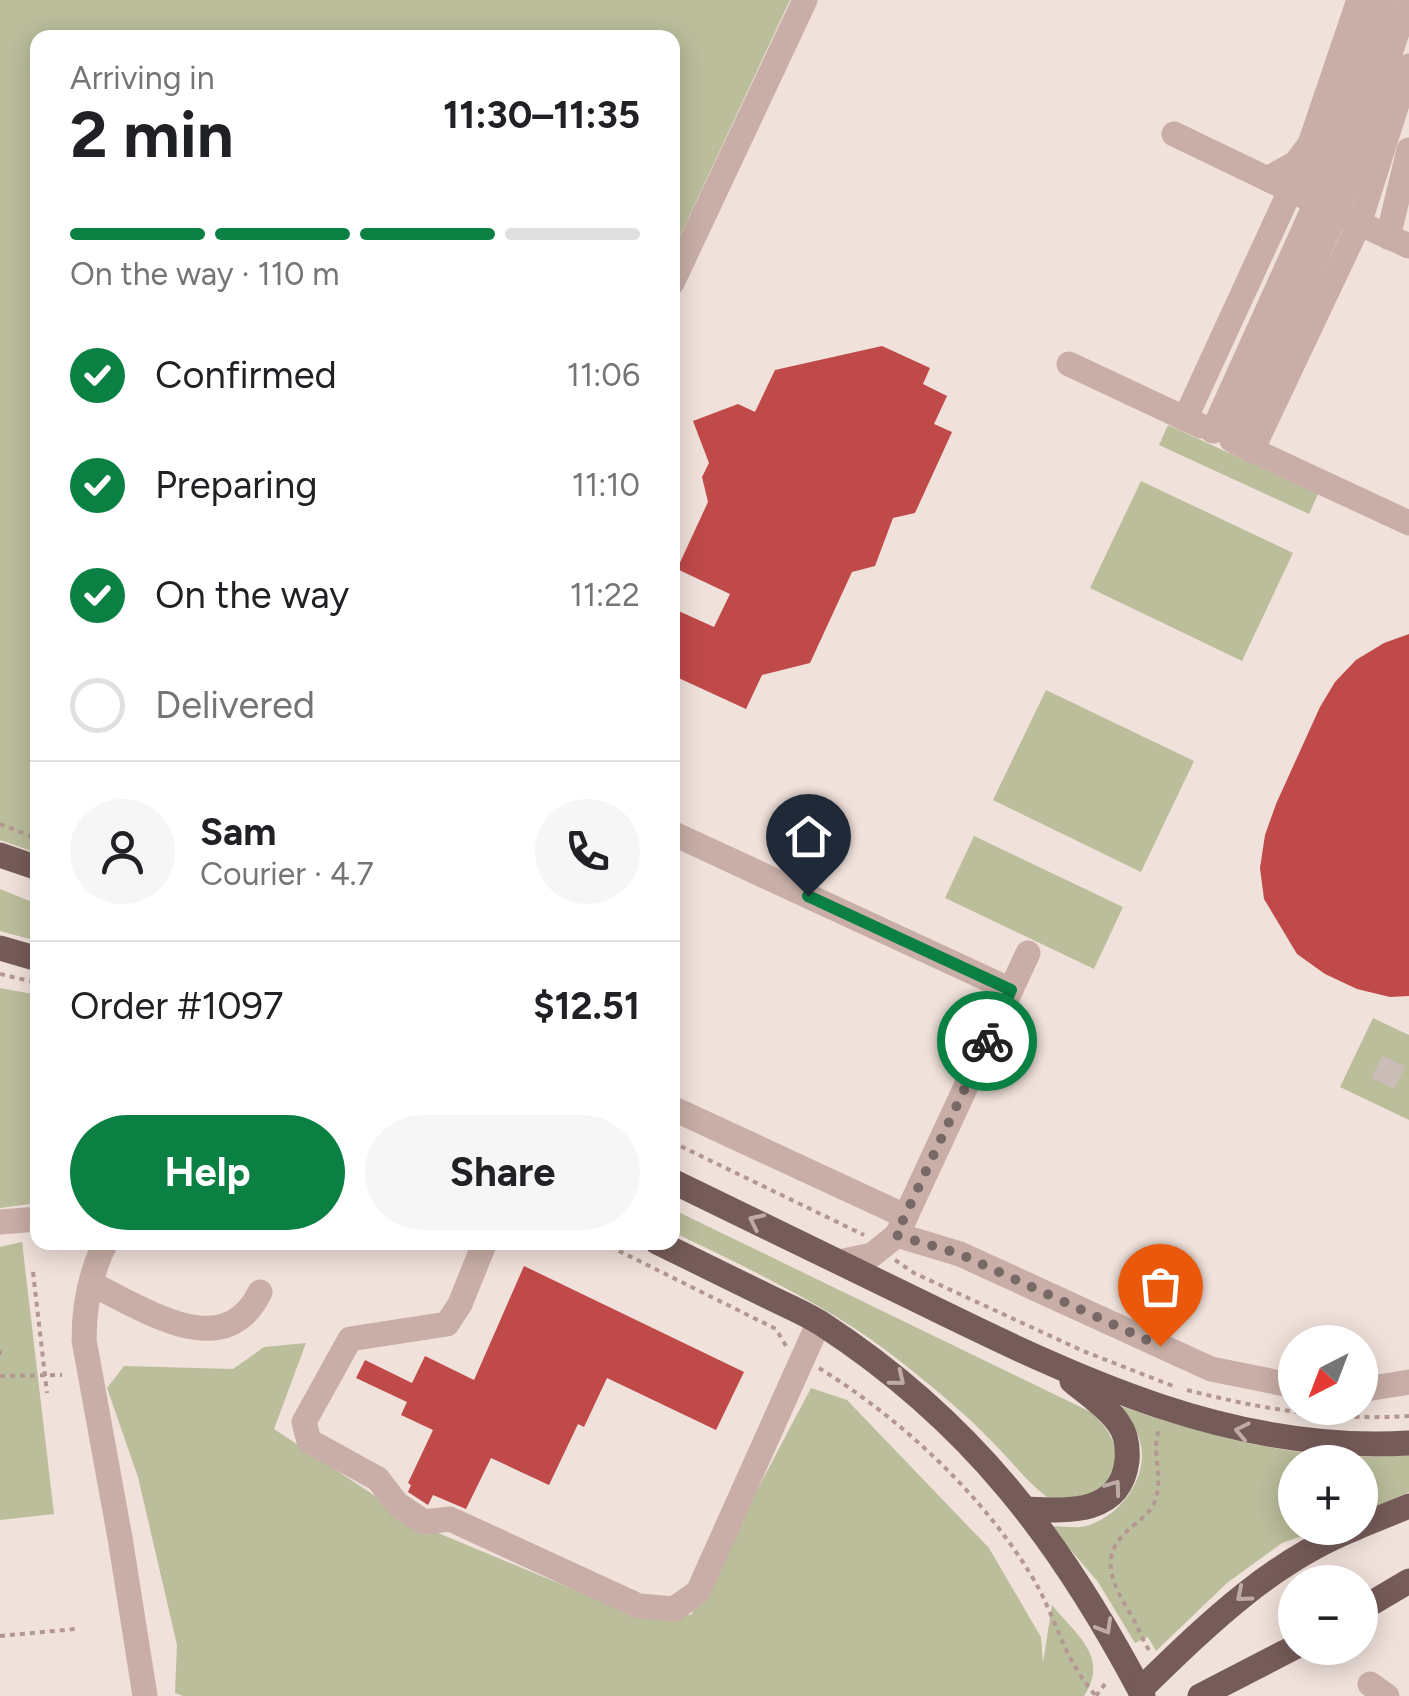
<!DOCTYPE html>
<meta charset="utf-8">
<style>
:root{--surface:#fff;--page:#f6f6f6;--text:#202124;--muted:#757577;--line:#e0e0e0;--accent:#0b8043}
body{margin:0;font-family:Figtree,sans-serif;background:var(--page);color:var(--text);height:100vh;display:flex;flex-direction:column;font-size:38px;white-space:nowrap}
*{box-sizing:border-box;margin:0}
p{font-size:32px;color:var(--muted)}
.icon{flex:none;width:55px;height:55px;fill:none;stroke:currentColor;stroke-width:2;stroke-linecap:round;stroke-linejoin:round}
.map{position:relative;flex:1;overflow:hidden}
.sheet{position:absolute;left:30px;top:30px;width:650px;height:1220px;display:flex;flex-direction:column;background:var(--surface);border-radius:20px;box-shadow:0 5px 25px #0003}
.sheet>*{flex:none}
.needle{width:65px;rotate:222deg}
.tools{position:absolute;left:1278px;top:1325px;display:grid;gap:20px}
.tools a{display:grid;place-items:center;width:100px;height:100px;border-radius:50%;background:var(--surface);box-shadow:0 5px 25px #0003;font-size:50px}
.pin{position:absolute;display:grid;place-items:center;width:85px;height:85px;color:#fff;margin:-102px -42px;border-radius:50% 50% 50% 0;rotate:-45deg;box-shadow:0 0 10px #0007}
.pin .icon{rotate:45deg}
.courier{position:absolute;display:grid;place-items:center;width:100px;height:100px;margin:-50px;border:8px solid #0b8043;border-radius:50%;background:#fff;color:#222;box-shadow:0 2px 12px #0007}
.head em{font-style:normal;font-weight:700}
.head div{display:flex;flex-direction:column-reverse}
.head{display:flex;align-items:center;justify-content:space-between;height:170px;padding:0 40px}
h1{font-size:65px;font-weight:700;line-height:75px}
.bar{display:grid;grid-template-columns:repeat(4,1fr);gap:15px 10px;align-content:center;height:120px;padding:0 40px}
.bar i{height:12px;border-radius:8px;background:var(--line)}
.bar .selected{background:var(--accent)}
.bar p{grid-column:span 4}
.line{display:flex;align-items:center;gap:25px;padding:0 40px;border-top:2px solid var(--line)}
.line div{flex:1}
.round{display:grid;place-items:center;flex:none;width:105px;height:105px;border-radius:52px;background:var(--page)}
ol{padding:0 40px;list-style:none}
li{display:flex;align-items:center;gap:30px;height:110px}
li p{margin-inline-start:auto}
li .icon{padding:10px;border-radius:50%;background:var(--accent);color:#fff;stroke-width:4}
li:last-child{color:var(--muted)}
li i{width:55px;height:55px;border:5px solid var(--line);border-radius:50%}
.action{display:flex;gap:20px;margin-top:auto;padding:20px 40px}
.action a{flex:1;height:115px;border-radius:60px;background:var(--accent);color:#fff;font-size:40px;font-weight:700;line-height:115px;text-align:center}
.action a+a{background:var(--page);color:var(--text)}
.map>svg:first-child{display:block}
.green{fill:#bbbe9b}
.building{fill:#c04949}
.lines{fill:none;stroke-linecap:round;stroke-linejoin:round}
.minor-tunnel{stroke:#cabcb6;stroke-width:25;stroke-dasharray:25 12;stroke-linecap:butt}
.path{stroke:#b39891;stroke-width:4;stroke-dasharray:5 5;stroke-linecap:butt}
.minor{stroke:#c8aea7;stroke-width:25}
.major{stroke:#765c59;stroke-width:25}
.oneway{stroke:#beaba7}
.done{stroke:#766966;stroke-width:10;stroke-dasharray:0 18}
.route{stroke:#0b8043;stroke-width:12}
</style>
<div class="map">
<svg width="1409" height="1696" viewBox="0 0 1409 1696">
<rect width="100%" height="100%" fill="#f0e1da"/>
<g class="green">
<polygon points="0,0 790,0 673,251 672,38 38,38 37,853 0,840"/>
<polygon points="1168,425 1318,494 1309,514 1159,445"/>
<polygon points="1141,481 1293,553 1242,661 1090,588"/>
<polygon points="1046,690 1194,761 1141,872 993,800"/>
<polygon points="974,836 1123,907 1094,969 945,898"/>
<polygon points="0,889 37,904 37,941 0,931"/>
<polygon points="0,988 38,995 37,1203 0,1208"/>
<polygon points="1373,1018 1409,1035 1409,1120 1340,1087"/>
<path d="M 672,1209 L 1091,1412 C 1120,1439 1124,1461 1099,1493 L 1051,1500 C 1031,1486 1019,1470 1002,1452 C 973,1420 939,1392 905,1365 C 835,1308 753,1271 673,1232 Z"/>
<polygon points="22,1242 54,1514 0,1520 0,1247"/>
<path d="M 306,1343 L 274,1429 L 419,1525 L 599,1600 L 691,1615 L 811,1388 L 847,1400 L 989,1548 L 1041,1637 L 1043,1663 L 1052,1605 C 1076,1635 1110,1657 1084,1696 L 183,1696 L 175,1693 L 177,1645 L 138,1477 L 107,1388 L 124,1366 L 233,1369 L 264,1347 Z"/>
<path d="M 1120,1406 C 1212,1438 1311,1464 1409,1455 L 1409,1492 L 1360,1514 L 1360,1462 L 1295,1462 L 1295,1528 L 1325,1528 L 1282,1543 L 1227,1583 L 1156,1651 L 1148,1637 L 1135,1643 L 1098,1582 L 1050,1526 C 1060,1526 1072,1528 1081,1527 C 1113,1522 1143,1487 1142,1454 C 1141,1434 1131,1421 1120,1406 Z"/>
</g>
<g class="building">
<polygon points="882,346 930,368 923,384 947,396 934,424 952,432 915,513 893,518 875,566 852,572 810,663 762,675 746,709 672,675 672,608 714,627 730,594 677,569 708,502 702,477 709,463 693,421 738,404 755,412 775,370"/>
<polygon points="1409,634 1409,996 1390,997 1357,989 1325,974 1297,954 1264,899 1260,868 1265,835 1276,804 1320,707 1335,682 1356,660 1384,643"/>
<polygon points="524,1266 744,1372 716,1430 607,1378 584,1427 578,1424 549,1485 491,1458 466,1509 433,1495 428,1505 408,1492 411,1485 408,1483 433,1430 401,1415 407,1402 356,1378 365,1360 412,1383 425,1356 474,1380"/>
</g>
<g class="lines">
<polyline class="minor-tunnel" points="1377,1067 1409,1082"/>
<g class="path">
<polyline points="0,824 38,839"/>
<polyline points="0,974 38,983"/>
<polyline points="672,1142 864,1235"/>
<polyline points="601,1242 776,1329 786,1346"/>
<polyline points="895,1260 914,1273 1083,1351 1173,1386"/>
<polyline points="33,1272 47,1393"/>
<polyline points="0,1350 0,1357"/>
<path d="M 819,1368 C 901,1419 981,1493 1031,1575 C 1058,1619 1060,1654 1096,1696"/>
<polyline points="0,1376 62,1375"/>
<path d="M 1187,1390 C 1261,1409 1332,1421 1409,1416"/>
<polyline points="0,1636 75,1629"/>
<path d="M 1149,1650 C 1142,1639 1138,1627 1131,1615 C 1115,1587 1097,1560 1126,1532 C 1137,1521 1152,1514 1156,1498 C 1163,1474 1151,1453 1159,1429"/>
<polyline points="1096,1696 1108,1680"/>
</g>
<g class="minor">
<polyline points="1174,134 1305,197"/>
<polyline points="1267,179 1296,163 1310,144 1359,0"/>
<polyline points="1345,217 1409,246"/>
<polyline points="1388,237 1409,150"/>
<polyline points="672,283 805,0"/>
<polyline points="1069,364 1201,426"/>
<polyline points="1185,419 1290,191 1306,174 1322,142"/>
<polyline points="1213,431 1316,203 1382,0"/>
<polyline points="1232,440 1336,213 1408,0"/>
<polyline points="1237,443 1409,523"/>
<polyline points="1252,450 1359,224 1409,66"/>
<polyline points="672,833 1011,990"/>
<polyline points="1028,953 897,1235 960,1254 1211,1369 1295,1386"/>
<polyline points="672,1108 905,1216"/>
<polyline points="0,1222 38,1219"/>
<path d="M 106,1242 C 90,1273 84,1306 84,1340 L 120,1538 L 145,1696"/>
<polyline points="485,1242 460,1304 447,1324 350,1339 304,1422 309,1441 378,1479 397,1504 424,1522 450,1519 639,1606 674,1609 698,1592 819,1322"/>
<polyline points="839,1262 872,1255 897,1235"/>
<path d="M 91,1284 C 144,1308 224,1366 260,1292"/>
<polyline points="1360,1390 1409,1382"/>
<polyline points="1370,1684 1387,1696"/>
</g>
<g class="major">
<polyline points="0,855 38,868"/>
<polyline points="0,948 38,959"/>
<path d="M 672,1181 C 757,1222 841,1263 925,1304 C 1078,1379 1234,1454 1409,1443"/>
<path d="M 657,1242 C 694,1260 730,1278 767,1296 C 785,1305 805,1313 822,1324 C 971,1421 1061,1540 1143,1696"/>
<path d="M 1027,1509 C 1068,1511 1120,1515 1127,1461 C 1128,1448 1127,1435 1119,1424 C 1108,1407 1087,1394 1072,1381"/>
<polyline points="1360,1526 1409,1506"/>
<polyline points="1360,1610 1409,1581"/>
<path d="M 1140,1690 C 1206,1626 1270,1562 1356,1528"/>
<polyline points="1200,1696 1295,1647"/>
</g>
</g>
<defs><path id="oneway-chevron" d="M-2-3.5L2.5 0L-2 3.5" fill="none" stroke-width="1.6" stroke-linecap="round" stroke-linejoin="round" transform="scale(2.5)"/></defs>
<g class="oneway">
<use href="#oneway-chevron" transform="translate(756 1221) rotate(-154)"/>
<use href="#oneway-chevron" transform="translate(898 1379) rotate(39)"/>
<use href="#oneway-chevron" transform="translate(1242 1431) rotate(-168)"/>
<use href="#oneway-chevron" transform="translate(1114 1487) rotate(-54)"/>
<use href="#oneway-chevron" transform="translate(1243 1595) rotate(140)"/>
<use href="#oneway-chevron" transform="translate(1105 1627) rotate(60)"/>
</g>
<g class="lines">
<polyline class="done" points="987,1041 896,1235 960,1254 1160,1346"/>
<polyline class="route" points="808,896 1011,990 987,1041"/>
</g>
</svg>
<div class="tools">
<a><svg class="needle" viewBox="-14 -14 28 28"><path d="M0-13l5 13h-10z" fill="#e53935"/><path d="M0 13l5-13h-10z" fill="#757577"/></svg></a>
<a>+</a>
<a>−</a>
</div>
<div class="pin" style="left:1160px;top:1346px;background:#ea580c"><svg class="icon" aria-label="bag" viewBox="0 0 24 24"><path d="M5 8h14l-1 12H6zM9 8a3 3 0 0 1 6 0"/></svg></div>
<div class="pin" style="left:808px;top:896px;background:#1f2937"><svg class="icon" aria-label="home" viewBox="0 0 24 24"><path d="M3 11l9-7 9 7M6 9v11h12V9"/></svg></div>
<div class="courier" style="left:987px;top:1041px"><svg class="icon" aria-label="bike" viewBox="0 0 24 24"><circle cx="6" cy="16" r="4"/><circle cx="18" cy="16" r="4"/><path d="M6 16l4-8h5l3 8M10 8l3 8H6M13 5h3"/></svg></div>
<section class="sheet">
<div class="head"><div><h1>2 min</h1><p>Arriving in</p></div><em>11:30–11:35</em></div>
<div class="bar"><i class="selected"></i><i class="selected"></i><i class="selected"></i><i></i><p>On the way · 110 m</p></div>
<ol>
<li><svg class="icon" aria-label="check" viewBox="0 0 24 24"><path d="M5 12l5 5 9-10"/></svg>Confirmed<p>11:06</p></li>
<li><svg class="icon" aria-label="check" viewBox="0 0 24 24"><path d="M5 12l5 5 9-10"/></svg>Preparing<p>11:10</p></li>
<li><svg class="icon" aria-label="check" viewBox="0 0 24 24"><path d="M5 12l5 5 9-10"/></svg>On the way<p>11:22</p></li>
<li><i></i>Delivered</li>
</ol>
<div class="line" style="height:180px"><a class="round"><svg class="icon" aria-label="person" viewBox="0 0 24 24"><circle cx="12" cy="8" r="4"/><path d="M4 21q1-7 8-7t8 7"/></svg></a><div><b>Sam</b><p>Courier · 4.7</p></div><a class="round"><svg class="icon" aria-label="phone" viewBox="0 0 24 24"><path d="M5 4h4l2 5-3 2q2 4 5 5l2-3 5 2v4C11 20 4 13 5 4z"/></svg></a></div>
<div class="line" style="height:130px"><div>Order #1097</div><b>$12.51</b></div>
<div class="action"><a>Help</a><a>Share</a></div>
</section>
</div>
